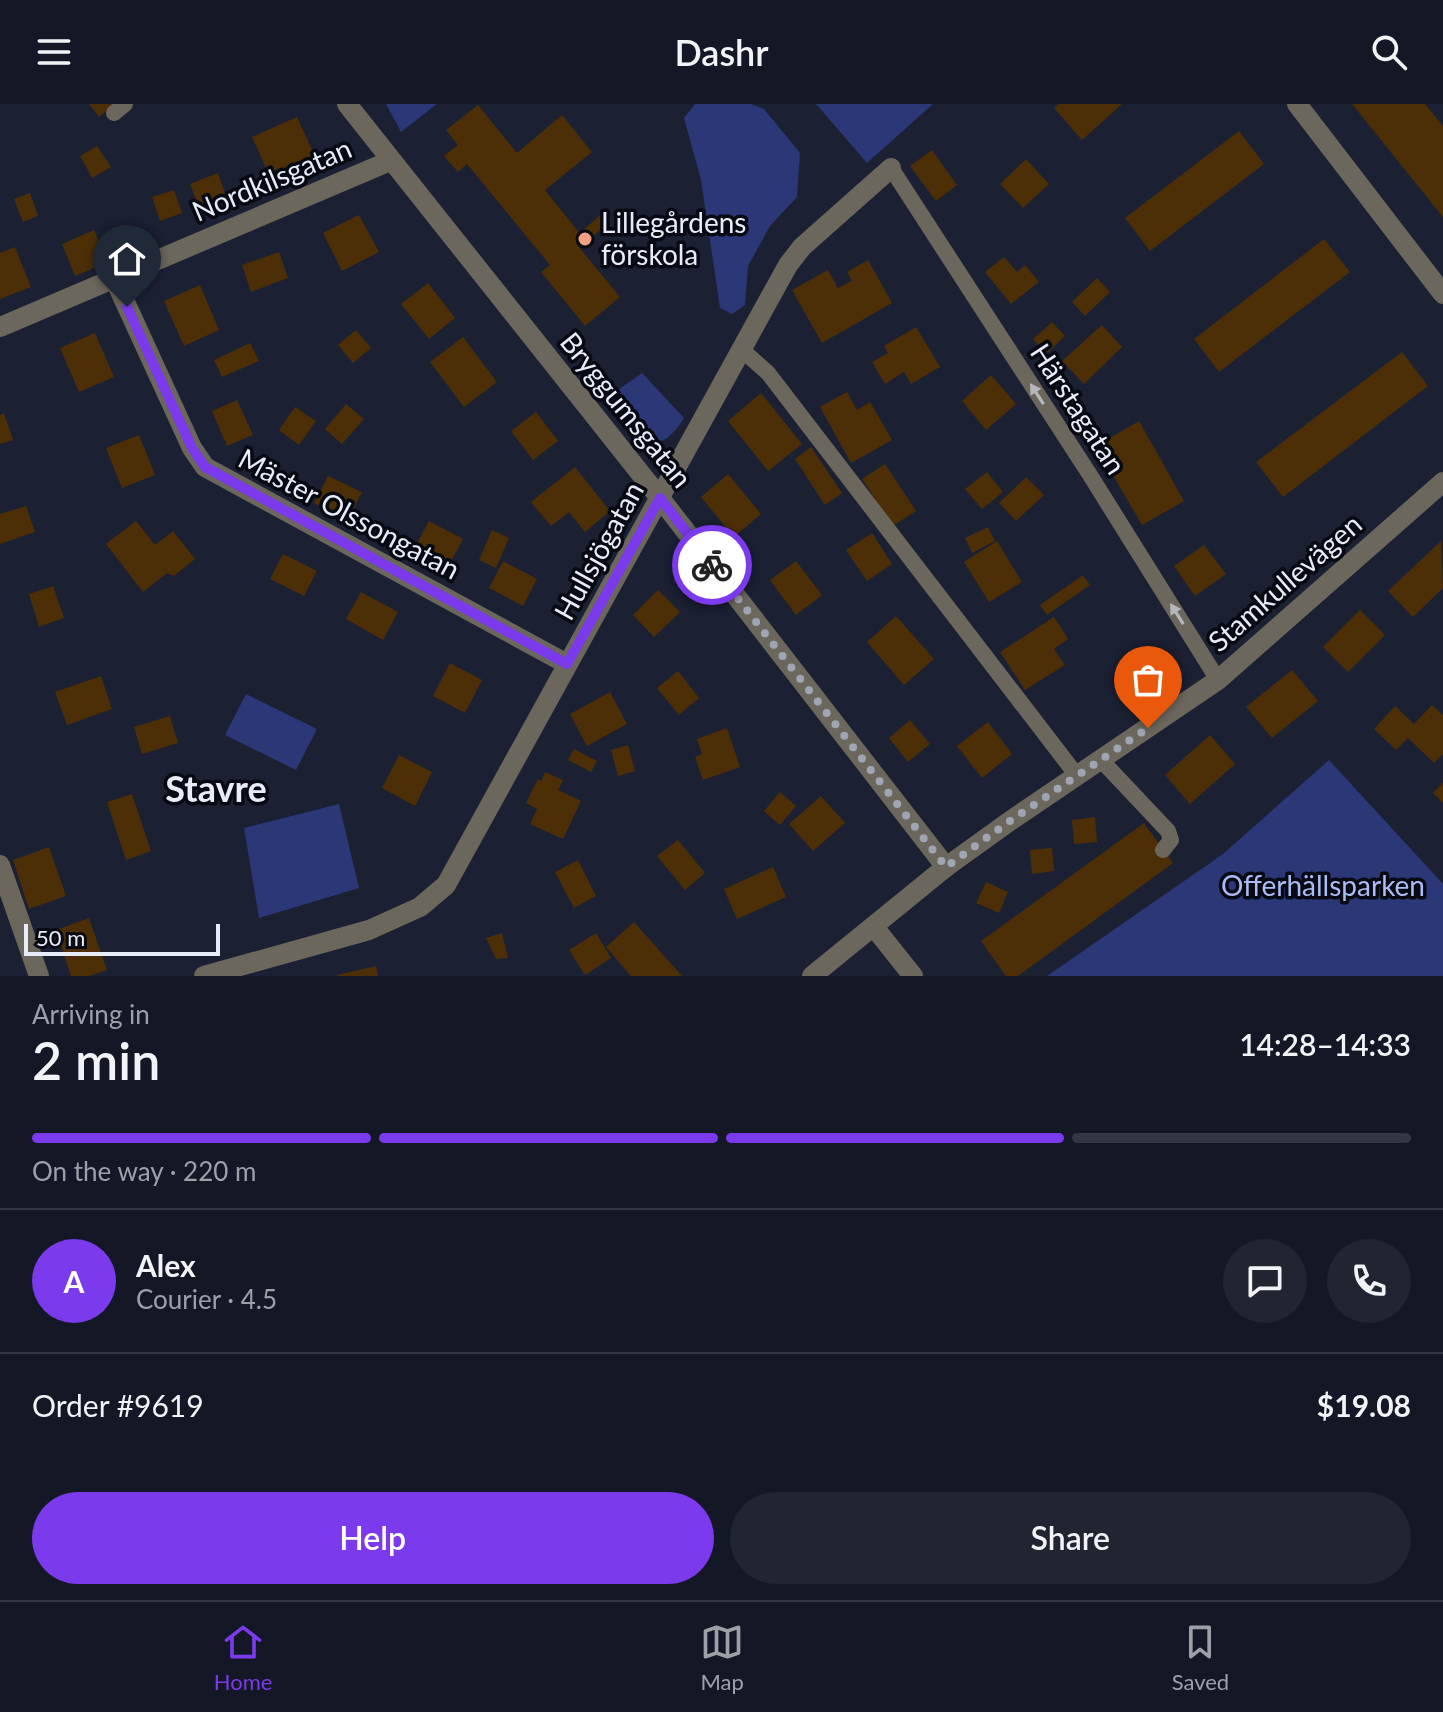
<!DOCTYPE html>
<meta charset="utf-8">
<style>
:root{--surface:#141826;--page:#212532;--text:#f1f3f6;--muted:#9da0a7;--line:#333743;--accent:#7c3aed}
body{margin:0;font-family:Lato,sans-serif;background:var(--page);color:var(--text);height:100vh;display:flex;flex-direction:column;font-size:30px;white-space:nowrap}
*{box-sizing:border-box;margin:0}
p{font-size:26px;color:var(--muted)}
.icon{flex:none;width:44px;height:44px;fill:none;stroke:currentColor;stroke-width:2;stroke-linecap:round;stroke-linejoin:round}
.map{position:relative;height:872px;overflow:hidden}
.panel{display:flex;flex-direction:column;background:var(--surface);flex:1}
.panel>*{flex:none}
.scale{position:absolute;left:24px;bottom:20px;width:196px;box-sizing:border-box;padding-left:8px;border:4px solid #e8ecf9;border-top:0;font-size:22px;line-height:28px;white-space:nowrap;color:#e8ecf9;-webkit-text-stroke:6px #080a13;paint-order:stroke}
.pin{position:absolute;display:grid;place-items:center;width:68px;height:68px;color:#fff;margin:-82px -34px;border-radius:50% 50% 50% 0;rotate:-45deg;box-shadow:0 0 8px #0007}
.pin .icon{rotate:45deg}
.courier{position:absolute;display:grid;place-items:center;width:80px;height:80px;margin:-40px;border:6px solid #7c3aed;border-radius:50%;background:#fff;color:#222;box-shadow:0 2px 10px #0007}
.overview em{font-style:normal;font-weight:600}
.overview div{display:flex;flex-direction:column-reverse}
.overview{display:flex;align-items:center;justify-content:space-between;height:136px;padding:0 32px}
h1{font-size:52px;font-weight:600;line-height:60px}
.bar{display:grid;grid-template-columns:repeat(4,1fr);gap:12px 8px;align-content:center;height:96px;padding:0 32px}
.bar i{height:10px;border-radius:6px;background:var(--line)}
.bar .on{background:var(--accent)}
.bar p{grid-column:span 4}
.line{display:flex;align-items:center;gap:20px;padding:0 32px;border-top:2px solid var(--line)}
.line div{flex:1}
.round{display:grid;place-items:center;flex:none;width:84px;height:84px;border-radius:42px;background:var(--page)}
.action{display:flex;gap:16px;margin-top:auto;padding:16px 32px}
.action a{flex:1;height:92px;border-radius:48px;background:var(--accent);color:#fff;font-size:32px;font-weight:600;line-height:92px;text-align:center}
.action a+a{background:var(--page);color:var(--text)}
header{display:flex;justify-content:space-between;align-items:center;height:104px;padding:0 32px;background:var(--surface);font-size:36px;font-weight:600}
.tabs{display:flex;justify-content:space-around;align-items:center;height:112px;border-top:2px solid var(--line);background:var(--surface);font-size:22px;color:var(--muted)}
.tabs a{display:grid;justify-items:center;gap:4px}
.tabs .on{color:var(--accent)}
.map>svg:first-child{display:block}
.green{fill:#2b3777}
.building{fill:#4c2f07}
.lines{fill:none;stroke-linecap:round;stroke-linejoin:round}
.service{stroke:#6c675d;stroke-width:16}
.minor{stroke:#6c675d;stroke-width:20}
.oneway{fill:#b6b7bb}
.done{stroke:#a0a5b4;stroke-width:8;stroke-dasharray:0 14.4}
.route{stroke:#7c3aed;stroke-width:10}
.poi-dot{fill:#f39f84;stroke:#080a13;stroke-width:3}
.labels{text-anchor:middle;stroke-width:7;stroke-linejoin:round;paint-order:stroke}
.street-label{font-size:28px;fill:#e8ecf9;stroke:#080a13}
.poi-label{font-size:28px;fill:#e8ecf9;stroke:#080a13;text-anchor:start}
.park-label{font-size:28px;fill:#abbbf5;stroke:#080a13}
.district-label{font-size:36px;font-weight:bold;fill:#e8ecf9;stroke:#080a13}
</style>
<header><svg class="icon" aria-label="menu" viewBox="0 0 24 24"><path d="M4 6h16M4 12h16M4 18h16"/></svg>Dashr<svg class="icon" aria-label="search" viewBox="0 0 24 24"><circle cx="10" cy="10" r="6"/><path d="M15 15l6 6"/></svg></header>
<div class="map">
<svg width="1443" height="872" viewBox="0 0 1443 872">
<rect width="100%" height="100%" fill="#1b2033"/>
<g class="green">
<polygon points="386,0 437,0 401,28"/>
<polygon points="695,0 751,0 764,5 800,49 797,93 770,122 748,162 745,201 732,210 720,204 701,76 684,14"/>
<polygon points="816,0 933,0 867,59"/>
<path d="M 642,269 L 684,314 C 653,364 628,329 605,295 Z"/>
<polygon points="246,590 317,625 296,666 225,631"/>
<polygon points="1329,656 1443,780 1443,872 1047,872 1223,750"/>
<polygon points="339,700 359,784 259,814 244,724"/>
</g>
<g class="building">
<polygon points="89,0 115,0 99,13"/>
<polygon points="1059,0 1122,0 1082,36 1054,4"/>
<polygon points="1352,0 1425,0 1443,22 1443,113"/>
<polygon points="478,1 517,49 562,11 592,48 545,86 585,136 578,142 620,193 585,222 541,168 550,161 467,60 458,68 444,52 458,41 446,26"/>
<polygon points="297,13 315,52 270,73 252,33"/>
<polygon points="1239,27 1264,60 1150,147 1125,114"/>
<polygon points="97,42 111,63 92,74 80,52"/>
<polygon points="932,46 957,81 936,97 910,62"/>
<polygon points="1026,55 1049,80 1023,104 1000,80"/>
<polygon points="218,69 226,92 199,103 190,80"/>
<polygon points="174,86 182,109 160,117 152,93"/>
<polygon points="30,89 38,112 23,118 14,95"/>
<polygon points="604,108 611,116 591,134 583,126"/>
<polygon points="359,111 379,148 342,167 323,129"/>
<polygon points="94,126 108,158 75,172 62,140"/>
<polygon points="1324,135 1350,168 1219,268 1194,235"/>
<polygon points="15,143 31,183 0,195 0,149"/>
<polygon points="279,148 288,174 251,188 242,161"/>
<polygon points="1004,153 1017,168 1025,161 1039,178 1011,200 985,168"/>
<polygon points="868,156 892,199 822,239 792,186 828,166 838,184 852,177 847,168"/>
<polygon points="1097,174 1110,188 1085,212 1072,198"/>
<polygon points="428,179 455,214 429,235 401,200"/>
<polygon points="200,181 219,226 184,242 164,197"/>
<polygon points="1052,218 1065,232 1046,250 1033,235"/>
<polygon points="1102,221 1122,243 1084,280 1062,257"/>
<polygon points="916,223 940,263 911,280 904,268 885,280 872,258 888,249 884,242"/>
<polygon points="356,226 371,244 353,259 338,241"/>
<polygon points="95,229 114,273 79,288 60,244"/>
<polygon points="463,233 497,278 464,303 430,258"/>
<polygon points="250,239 259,257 222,273 214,256"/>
<polygon points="1402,248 1428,282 1283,393 1256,358"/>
<polygon points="991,271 1016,300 986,326 962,297"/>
<polygon points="847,288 857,306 870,298 892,336 851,359 820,303"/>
<polygon points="761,289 802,340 768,367 728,317"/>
<polygon points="237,296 253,331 227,342 212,307"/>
<polygon points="346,300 364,315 342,340 325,325"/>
<polygon points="295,303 316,317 299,341 279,326"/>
<polygon points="536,308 558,337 533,356 511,327"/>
<polygon points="4,309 13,336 0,340 0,311"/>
<polygon points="1139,317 1184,397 1142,421 1096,342"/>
<polygon points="139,331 155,371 122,384 106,344"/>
<polygon points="811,343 842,389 825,401 795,355"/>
<polygon points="885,360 916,407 893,422 862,375"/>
<polygon points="575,363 610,407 585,428 569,408 551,422 531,398"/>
<polygon points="987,368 1003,388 982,405 965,385"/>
<polygon points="728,370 761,410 734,433 701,393"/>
<polygon points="328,372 362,388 348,416 314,399"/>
<polygon points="1026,373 1044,391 1016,417 999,399"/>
<polygon points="26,402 35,428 0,440 0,410"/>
<polygon points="136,417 155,441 173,427 195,455 174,472 167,469 143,488 106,440"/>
<polygon points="429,417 463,435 449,461 415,443"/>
<polygon points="988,423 995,437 972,449 965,434"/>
<polygon points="492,426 509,434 496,464 479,456"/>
<polygon points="872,429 892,460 867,477 846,446"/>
<polygon points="997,437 1022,478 989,498 964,458"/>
<polygon points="1441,437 1443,484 1413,513 1388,487"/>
<polygon points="1204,441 1226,470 1195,492 1174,462"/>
<polygon points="283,450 317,467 304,492 270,475"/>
<polygon points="503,457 537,475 523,502 489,484"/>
<polygon points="796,457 822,491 796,511 770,476"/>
<polygon points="1083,471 1090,481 1047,511 1040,501"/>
<polygon points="53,482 64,514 39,523 29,490"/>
<polygon points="658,486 680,508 654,533 633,511"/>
<polygon points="361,488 398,508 383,536 346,515"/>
<polygon points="1360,506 1385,531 1348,568 1323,543"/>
<polygon points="896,512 934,555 904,581 867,538"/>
<polygon points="1054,513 1068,535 1054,545 1065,561 1025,586 1000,548"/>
<polygon points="450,559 482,576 465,609 433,592"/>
<polygon points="1292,566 1318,597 1272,634 1246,603"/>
<polygon points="678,567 699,594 679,611 657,584"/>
<polygon points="101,572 112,605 67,621 55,588"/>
<polygon points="610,588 627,620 587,642 570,610"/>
<polygon points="1432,601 1443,611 1443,650 1434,659 1408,634 1396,646 1374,625 1395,602 1414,620"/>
<polygon points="170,612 178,639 142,650 134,623"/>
<polygon points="910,616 930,640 908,658 889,634"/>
<polygon points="988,618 1012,650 982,674 957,642"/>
<polygon points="727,624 740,663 703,676 695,653 702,650 697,635"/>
<polygon points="1210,631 1235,660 1190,700 1165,671"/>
<polygon points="628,641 635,667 618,672 611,646"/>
<polygon points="574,645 597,657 591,668 568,656"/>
<polygon points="399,651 432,668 415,702 382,684"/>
<polygon points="545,668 563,676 558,686 581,697 563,735 530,720 537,705 526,699 538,675 541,677"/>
<polygon points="1443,679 1443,699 1433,689"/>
<polygon points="780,688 796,702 780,721 764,707"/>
<polygon points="132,690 151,747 126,756 107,698"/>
<polygon points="821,692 845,719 813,747 789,720"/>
<polygon points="1095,713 1097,738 1074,740 1072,716"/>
<polygon points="1144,719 1173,759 1018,872 1006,872 981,837"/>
<polygon points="678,736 705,769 685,786 657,752"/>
<polygon points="49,743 66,792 29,805 13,756"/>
<polygon points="1052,744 1054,767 1032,770 1030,746"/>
<polygon points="578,756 596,792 574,804 555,768"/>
<polygon points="773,763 786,793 737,815 724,785"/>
<polygon points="986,778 1008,788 999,809 976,799"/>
<polygon points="89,814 107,866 89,872 71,872 56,826"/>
<polygon points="634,818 682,872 631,872 606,843"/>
<polygon points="502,829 508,854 496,855 486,834"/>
<polygon points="596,829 611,854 585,871 569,846"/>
<polygon points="376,862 378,872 337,872 337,871"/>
</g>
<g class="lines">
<g class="service">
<polyline points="114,9 125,0"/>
<polyline points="891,64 1090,371 1218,576"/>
<polyline points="741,245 768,269 1078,673"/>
<polyline points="1102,657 1168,727 1171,736 1163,746"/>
</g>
<g class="minor">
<polyline points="347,0 660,394 946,763"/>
<polyline points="1297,0 1443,190"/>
<polyline points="114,174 192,344 205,363 567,560"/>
<polyline points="0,223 390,57"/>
<polyline points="0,761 39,872"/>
<polyline points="874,823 913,872"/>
<polyline points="204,872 369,826 420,803 446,781 788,161 802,143 891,64"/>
<polyline points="812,872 946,763 1010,717 1218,576 1443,378"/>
</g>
</g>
<defs><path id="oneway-solid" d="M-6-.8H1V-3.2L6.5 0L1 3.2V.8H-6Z" transform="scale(2)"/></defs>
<g class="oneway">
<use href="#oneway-solid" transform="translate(1037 290) rotate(-123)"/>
<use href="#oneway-solid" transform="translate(1177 510) rotate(-122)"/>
</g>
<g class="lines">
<polyline class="done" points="712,461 946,763 1010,717 1148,624"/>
<polyline class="route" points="127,203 192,344 205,363 567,560 660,394 712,461"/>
</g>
<circle class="poi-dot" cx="585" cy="135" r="8"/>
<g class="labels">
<g class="street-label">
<text transform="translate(272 76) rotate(-23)" y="10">Nordkilsgatan</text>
<text transform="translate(1078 305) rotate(57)" y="10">Härstagatan</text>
<text transform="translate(626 306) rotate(51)" y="10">Bryggumsgatan</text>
<text transform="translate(349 410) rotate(28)" y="10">Mäster Olssongatan</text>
<text transform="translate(599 447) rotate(-61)" y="10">Hullsjögatan</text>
<text transform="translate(1285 479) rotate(-41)" y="10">Stamkullevägen</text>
</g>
<g class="poi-label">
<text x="601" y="129">Lillegårdens<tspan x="601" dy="32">förskola</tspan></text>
</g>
<g class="park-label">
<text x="1323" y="792">Offerhällsparken</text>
</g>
<g class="district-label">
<text x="216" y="698">Stavre</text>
</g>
</g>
</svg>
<div class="scale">50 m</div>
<div class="pin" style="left:1148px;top:624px;background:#ea580c"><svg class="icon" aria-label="bag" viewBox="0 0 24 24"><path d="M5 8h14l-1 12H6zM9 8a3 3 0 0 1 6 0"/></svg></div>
<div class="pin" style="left:127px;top:203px;background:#1f2937"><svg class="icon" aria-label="home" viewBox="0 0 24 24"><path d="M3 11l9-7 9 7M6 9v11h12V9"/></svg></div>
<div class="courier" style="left:712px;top:461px"><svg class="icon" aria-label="bike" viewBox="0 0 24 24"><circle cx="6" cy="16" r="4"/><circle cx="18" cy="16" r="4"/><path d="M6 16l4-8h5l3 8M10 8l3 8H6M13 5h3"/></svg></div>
</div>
<section class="panel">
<div class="overview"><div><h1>2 min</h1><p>Arriving in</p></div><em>14:28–14:33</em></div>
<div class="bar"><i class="on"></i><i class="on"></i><i class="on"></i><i></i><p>On the way · 220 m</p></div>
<div class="line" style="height:144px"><b class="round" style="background:var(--accent);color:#fff">A</b><div><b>Alex</b><p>Courier · 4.5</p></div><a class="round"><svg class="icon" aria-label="chat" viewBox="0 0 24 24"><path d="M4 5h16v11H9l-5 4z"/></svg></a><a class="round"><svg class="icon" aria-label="phone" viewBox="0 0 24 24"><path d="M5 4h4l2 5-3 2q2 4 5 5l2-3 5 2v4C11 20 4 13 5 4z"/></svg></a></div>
<div class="line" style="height:104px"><div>Order #9619</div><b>$19.08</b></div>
<div class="action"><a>Help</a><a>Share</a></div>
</section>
<nav class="tabs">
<a class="on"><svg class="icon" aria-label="home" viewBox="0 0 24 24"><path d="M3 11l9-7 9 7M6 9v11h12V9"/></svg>Home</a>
<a><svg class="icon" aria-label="map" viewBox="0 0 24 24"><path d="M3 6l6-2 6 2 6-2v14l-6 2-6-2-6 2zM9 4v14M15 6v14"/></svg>Map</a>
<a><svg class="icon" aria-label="saved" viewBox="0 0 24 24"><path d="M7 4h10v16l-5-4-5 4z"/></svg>Saved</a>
</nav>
